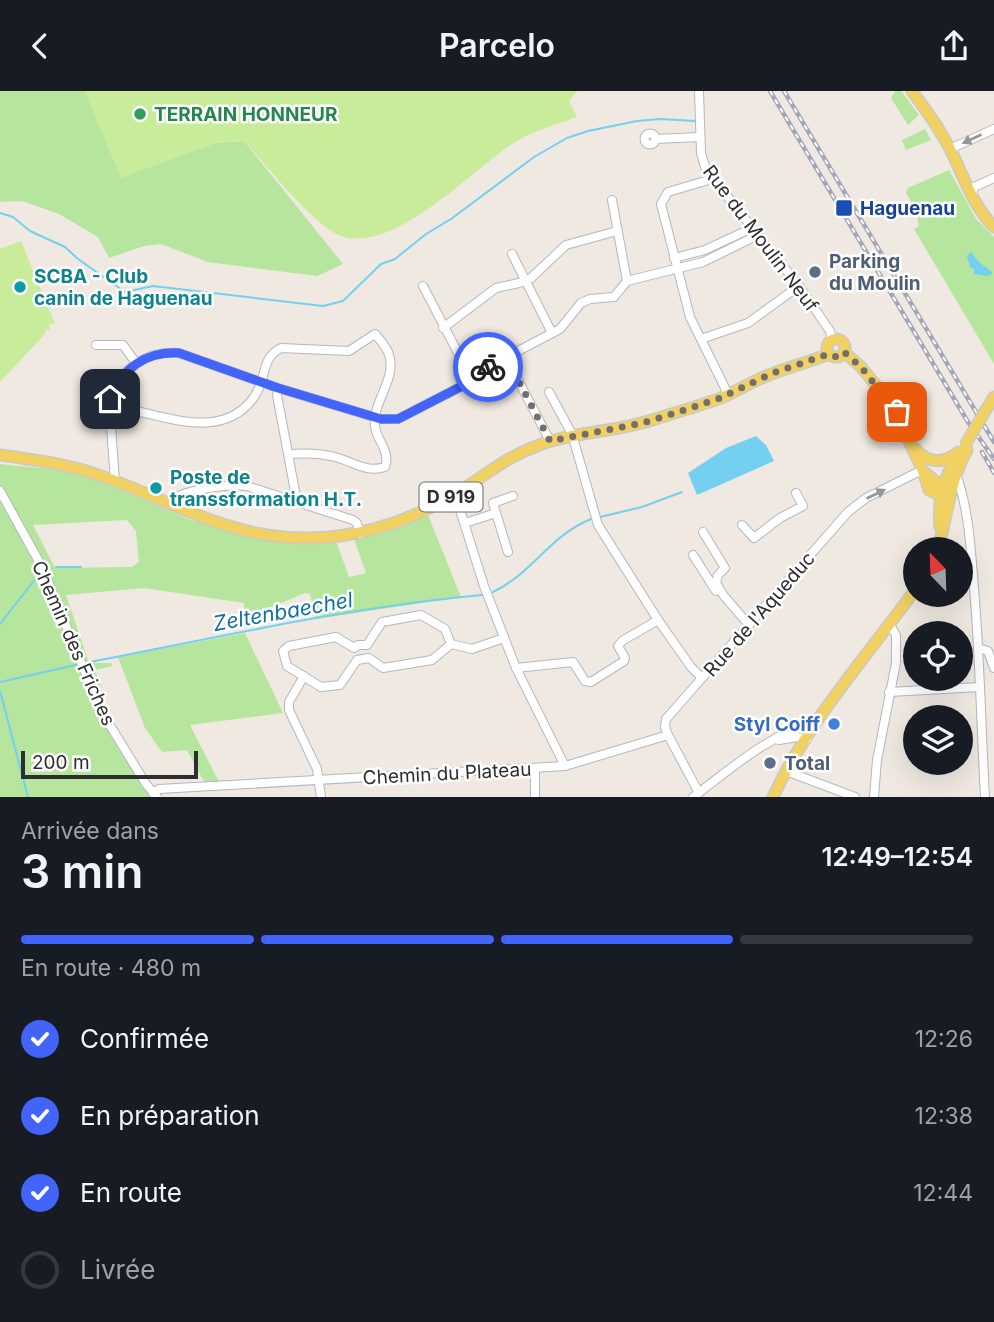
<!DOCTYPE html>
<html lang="fr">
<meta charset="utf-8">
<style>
:root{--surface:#171b24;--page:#242831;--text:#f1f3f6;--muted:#9ea1a6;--line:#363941;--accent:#4264fb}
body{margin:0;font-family:Inter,sans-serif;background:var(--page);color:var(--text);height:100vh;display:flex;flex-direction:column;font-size:26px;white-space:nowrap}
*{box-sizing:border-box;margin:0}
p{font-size:23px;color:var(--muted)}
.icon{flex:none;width:38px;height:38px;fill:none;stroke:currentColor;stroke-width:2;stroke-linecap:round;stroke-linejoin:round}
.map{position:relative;height:706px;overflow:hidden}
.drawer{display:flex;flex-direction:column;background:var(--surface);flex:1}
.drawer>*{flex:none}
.needle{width:46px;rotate:337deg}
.controls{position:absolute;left:903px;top:446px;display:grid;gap:14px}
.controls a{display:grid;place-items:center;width:70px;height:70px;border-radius:50%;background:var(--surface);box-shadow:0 7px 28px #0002;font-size:35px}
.scale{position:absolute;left:21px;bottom:18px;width:177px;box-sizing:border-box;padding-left:7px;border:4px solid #2e2e2e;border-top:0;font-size:19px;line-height:24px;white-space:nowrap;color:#2e2e2e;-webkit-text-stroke:5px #fff;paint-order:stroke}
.pin{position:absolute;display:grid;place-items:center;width:60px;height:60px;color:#fff;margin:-30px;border-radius:14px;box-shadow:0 4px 10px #0006}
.courier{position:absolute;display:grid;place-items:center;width:70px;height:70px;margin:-35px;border:5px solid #4264fb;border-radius:50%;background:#fff;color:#222;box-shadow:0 2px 9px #0007}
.overview em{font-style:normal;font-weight:600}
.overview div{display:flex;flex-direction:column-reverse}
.overview{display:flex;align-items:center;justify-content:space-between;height:119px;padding:0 21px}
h1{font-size:46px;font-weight:600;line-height:52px}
.bar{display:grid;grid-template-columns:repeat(4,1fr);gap:10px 7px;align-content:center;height:84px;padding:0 21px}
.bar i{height:9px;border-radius:5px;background:var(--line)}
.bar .selected{background:var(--accent)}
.bar p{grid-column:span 4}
ol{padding:0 21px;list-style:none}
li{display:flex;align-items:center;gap:21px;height:77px}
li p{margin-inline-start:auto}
li .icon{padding:7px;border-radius:50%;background:var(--accent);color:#fff;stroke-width:4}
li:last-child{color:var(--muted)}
li i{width:38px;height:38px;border:4px solid var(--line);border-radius:50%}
header{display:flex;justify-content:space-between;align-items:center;height:91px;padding:0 21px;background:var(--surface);font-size:32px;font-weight:600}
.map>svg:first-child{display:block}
.green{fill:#b6e59e;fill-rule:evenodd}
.pitch{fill:#c9ec9a}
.water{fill:#75cff0}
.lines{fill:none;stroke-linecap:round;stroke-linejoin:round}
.stream{stroke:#75cff0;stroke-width:2}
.minor-casing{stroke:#b4b7c1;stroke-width:10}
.major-casing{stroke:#c9c9c9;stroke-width:13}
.minor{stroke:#fff;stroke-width:8}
.major{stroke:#f2d163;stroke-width:10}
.rail-casing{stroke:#a3a6b8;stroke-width:4.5}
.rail{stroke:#fff;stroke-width:2;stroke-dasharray:5;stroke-linecap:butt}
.major-bridge-casing{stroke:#c9c9c9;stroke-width:13;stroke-linecap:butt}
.major-bridge{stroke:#f2d163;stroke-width:10}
.oneway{fill:#969696}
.done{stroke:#726f6d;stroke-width:7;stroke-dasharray:0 12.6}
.route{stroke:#4264fb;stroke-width:9}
.leisure-dot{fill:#2e9e5b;stroke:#fff;stroke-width:2.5}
.transit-dot{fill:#1a4fb4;stroke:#fff;stroke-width:2.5}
.service-dot{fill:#5c6f8a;stroke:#fff;stroke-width:2.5}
.culture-dot{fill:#0f9aa8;stroke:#fff;stroke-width:2.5}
.shop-dot{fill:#3f7fe0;stroke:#fff;stroke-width:2.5}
.labels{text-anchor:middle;stroke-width:5;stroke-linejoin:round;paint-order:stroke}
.shield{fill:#fff;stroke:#6d6d6d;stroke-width:2}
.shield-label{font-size:18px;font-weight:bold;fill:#2e2e2e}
.leisure-label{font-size:19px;font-weight:bold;fill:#27864d;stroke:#fff;text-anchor:start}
.transit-label{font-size:19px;font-weight:bold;fill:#164399;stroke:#fff;text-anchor:start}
.street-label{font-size:19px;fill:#2e2e2e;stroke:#fff}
.service-label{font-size:19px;font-weight:bold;fill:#4e5e75;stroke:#fff;text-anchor:start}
.culture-label{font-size:19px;font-weight:bold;fill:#0d838f;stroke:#fff;text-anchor:start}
.shop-label{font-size:19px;font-weight:bold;fill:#366cbe;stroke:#fff;text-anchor:end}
.water-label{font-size:21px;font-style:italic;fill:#0d6fa3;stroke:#fff}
</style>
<header><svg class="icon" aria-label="back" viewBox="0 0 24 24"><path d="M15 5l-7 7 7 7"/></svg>Parcelo<svg class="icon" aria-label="share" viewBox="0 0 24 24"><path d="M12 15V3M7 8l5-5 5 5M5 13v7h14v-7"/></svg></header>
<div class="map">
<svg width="994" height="706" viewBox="0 0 994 706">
<rect width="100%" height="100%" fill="#efe9e1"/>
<g class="green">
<polygon points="0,0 85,0 121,86 215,52 244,50 343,173 317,185 208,171 161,153 144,155 109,167 98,146 59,123 22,110 0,111"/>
<polygon points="895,0 901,0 919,24 908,34 891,7"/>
<polygon points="925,38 931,49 906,59 902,49"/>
<polygon points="949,79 976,128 994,146 994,273 914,138 919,135 916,120 906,102 908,97"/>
<path d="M 0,373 L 71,380 L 110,394 L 193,430 L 194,428 C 241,446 285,455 336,450 L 349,486 L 366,482 L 354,448 L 377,443 L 433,419 L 428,424 L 461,506 L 316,528 L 310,503 L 305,502 L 259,521 L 245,524 L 244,512 L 144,497 L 66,504 L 89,572 L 111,572 L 113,575 L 95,579 L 102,600 L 100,601 L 89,572 L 78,577 L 98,620 L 150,706 L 0,706 ZM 127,429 L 136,440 L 139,471 L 132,476 L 55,477 L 33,434 Z"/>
<polygon points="245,542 283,622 190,634 219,691 205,692 187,659 162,661 145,637 118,566"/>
</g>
<g class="pitch">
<path d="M 85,0 L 577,0 L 569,10 L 577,26 C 558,33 535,39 517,50 C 473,77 399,160 344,146 C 316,139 266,73 244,50 L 215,52 L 121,87 Z"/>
<polygon points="21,150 55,233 49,233 50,239 46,238 44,244 0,291 0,158"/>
</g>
<g class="water">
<polygon points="971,161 979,171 992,181 992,183 988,185 974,183 974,178 970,176 967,165"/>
<polygon points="756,345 766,354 774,370 697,404 688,382 726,357"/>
</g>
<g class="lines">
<g class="stream">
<polyline points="0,122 13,126 30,140 65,156 78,168 125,201 153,195 323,215 343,210 381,173 395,168 426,143 451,128 534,66 567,47 588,40 637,30 660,28 695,30"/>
<polyline points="600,426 642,416 682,401"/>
<polyline points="56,476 81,476"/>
<path d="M 493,501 C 534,481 549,445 591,428"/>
<polyline points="0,533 40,482"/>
<path d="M 90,571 C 220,546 350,516 482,504"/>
<polyline points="0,591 76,574"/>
<polyline points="0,600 28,706"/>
</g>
<defs>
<g id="minor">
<polyline points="699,0 701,62 706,79 799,195 830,240 832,249"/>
<circle cx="650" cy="48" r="5.5"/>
<polyline points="655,48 700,46"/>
<polyline points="950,58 994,38"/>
<polyline points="712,88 668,101 661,113 690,226 728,303"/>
<polyline points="972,104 974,96 994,87"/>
<polyline points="612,109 627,190"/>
<polyline points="512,163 552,242"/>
<polyline points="674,167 705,159 752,137"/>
<polyline points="423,195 471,287"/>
<polyline points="443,237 496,197 519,192 531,187 566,154 617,140"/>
<polyline points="701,248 748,232 799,195"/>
<polyline points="96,254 123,254 136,272"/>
<polyline points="506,266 550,350"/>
<polyline points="278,297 277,304 297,411"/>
<polyline points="549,301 572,343 598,434 658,529 691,576 702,587"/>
<path d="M 109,315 C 156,320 223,356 256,303 C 267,285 261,267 281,257 L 349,260 L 375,243 C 379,248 385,254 388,261 C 399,286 372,310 375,335 C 376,349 391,360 385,376 C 366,382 354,371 335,366 C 320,362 304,362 289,363"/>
<path d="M 957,386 C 969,420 971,461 974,497 C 980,566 981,636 985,706"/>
<path d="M 115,390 L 109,308 C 121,278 146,259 179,262 L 278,297 L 381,328 L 398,328 L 466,293 L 476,282 L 560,238 L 581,212 L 590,208 L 614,206 L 627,190 L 703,171 L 758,144"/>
<polyline points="0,400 42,476 100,618 146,693 157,706"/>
<polyline points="455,403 484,495 516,577 565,675"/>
<path d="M 168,413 C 178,398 230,393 247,395 L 353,429 L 357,432 L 360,443"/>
<polyline points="496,422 493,412 513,405"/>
<polyline points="465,432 496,422 508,461"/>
<polyline points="742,434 754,447 780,427 803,415 796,402"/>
<polyline points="703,441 725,477 718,484 716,492 724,505 749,534"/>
<polyline points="693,464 716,500"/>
<polygon points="421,524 445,538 451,553 432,569 383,577 369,567 357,569 340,594 321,596 287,575 283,560 289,555 336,546 354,557 358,554 367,554 382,531"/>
<polyline points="451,553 472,558 504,547"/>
<polyline points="978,557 988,560 994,577"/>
<polyline points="516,577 573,571 585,590 591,591 624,570 625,567 618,555 622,550 658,529"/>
<polyline points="304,585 289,611 289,619 317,678 321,706"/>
<polyline points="889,601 980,596"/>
<polyline points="779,649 797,646 807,648"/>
<polyline points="535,677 535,706"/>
<polyline points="786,680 855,706"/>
<polyline points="153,702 159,698 565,675 668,644"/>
<polyline points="699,702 668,644 665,636 666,628 848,421 866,407 922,379"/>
<path d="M 693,706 C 732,677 770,642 818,631"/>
<polyline points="874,706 877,669 896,572 896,544 890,534"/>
</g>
<g id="major">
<path d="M 912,0 C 926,19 940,38 951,60 C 964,86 973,115 994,136"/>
<circle cx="836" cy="257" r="9"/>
<polyline points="844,261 861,276 893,315 923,380 950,403"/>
<polyline points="984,322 994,306"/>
<path d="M 915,358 C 928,372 943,374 958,361"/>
<path d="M 0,364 C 35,369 69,373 104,386 C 164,407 219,441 284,446 C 346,452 407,433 460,400 C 489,382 507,365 542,353 C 575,341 612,341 645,331 C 671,323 696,316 721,307 C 738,300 752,290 769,284 C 789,276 809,271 829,263"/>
<polyline points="923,380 929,399 935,402 948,403"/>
<path d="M 940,436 C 937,408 944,385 959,362"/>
<path d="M 938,458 C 947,426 950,389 967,359"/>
<path d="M 773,706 C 807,632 867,565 915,499"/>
</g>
</defs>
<use href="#minor" class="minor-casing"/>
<use href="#major" class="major-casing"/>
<use href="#minor" class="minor"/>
<use href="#major" class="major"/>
<defs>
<g id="rail">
<polyline points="770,0 968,331 994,368"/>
<polyline points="784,0 994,351"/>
<polyline points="982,361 994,382"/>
</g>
</defs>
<use href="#rail" class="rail-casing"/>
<use href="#rail" class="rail"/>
<defs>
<polyline id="major-bridge" points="965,354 984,322"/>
</defs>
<use href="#major-bridge" class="major-bridge-casing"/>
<use href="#major-bridge" class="major-bridge"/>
</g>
<defs><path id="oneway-solid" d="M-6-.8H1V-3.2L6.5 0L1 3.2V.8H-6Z" transform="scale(1.75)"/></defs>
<g class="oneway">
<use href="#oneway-solid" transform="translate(972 48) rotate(155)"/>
<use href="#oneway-solid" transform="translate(876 403) rotate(-26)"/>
</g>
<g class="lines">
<polyline class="done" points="488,276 506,266 550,350 643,332 685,319 720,307 773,282 829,263 837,266 844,261 861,276 897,321"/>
<path class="route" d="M 110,308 C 121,278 146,260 179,262 L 278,297 L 381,328 L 398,328 L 466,293 L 476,282 L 488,276"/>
</g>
<circle class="leisure-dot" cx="140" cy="23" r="7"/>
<rect class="transit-dot" x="835" y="108" width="18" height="18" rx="3.5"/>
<g class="service-dot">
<circle cx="815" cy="181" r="7"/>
<circle cx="770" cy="672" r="7"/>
</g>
<g class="culture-dot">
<circle cx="20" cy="196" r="7"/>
<circle cx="156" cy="397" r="7"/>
</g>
<circle class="shop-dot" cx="834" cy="633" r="7"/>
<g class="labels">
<rect class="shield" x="419.5" y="391.5" width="63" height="29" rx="5"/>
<g class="shield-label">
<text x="451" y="412">D 919</text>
</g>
<g class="leisure-label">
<text x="154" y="30">TERRAIN HONNEUR</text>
</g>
<g class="transit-label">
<text x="860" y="124">Haguenau</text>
</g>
<g class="street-label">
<text transform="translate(761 147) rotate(53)" y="7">Rue du Moulin Neuf</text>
<text transform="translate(759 523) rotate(-49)" y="7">Rue de l'Aqueduc</text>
<text transform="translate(74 552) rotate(66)" y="7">Chemin des Friches</text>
<text transform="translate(447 682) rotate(-3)" y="7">Chemin du Plateau</text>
</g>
<g class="service-label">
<text x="829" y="177">Parking<tspan x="829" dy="22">du Moulin</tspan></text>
<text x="784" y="679">Total</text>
</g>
<g class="culture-label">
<text x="34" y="192">SCBA - Club<tspan x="34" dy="22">canin de Haguenau</tspan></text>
<text x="170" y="393">Poste de<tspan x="170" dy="22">transsformation H.T.</tspan></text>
</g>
<g class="shop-label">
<text x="820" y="640">Styl Coiff</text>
</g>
<g class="water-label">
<text transform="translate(283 521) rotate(-10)" y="7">Zeltenbaechel</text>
</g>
</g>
</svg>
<div class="controls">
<a><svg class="needle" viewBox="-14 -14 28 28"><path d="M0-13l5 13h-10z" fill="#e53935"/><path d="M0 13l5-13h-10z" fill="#9ea1a6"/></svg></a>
<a><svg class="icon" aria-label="locate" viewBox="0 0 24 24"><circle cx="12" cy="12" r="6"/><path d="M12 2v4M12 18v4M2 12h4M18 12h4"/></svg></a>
<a><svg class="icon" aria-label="layers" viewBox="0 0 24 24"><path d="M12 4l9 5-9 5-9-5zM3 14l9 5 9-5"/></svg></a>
</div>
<div class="scale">200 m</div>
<div class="pin" style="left:897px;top:321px;background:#ea580c"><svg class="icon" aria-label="bag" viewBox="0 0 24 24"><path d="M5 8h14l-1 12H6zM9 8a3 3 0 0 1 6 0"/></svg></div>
<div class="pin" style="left:110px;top:308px;background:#1f2937"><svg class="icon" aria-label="home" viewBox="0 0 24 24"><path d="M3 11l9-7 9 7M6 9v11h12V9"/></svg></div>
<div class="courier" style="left:488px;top:276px"><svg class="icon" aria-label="bike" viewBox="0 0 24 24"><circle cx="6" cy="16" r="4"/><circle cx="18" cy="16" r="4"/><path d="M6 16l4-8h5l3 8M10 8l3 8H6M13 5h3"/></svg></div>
</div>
<section class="drawer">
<div class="overview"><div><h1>3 min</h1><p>Arrivée dans</p></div><em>12:49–12:54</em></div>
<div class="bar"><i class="selected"></i><i class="selected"></i><i class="selected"></i><i></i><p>En route · 480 m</p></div>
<ol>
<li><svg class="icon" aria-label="check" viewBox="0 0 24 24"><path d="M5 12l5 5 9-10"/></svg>Confirmée<p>12:26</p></li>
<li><svg class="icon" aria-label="check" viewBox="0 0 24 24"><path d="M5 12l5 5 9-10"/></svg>En préparation<p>12:38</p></li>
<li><svg class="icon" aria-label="check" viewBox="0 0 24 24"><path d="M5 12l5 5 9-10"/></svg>En route<p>12:44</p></li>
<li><i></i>Livrée</li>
</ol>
</section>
